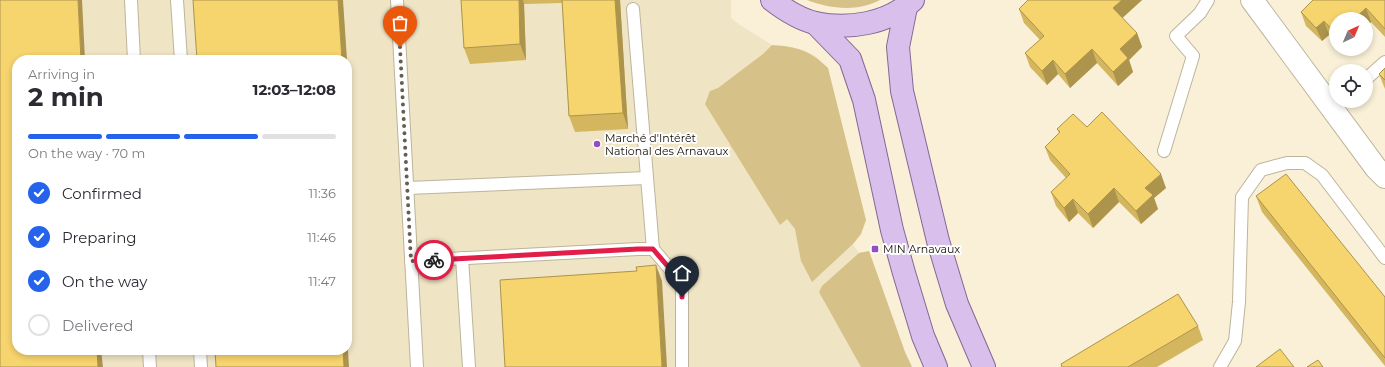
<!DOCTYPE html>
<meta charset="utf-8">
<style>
:root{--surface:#fff;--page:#f2f2f3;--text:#2b2b33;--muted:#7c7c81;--line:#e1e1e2;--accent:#2563eb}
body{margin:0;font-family:Montserrat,sans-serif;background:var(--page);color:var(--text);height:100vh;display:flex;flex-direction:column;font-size:15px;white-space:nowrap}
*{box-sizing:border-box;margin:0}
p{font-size:13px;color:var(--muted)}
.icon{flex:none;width:22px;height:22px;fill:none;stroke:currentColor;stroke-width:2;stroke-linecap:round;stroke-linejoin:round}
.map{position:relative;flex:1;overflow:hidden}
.drawer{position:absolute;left:12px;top:55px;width:340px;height:300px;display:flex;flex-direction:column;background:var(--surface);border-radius:16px;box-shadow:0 2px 6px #0003}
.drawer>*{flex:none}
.needle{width:26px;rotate:44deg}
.controls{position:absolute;left:1329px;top:12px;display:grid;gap:8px}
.controls a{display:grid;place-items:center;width:44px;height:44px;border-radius:50%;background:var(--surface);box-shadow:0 2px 6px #0003;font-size:20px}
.pin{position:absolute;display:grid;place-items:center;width:34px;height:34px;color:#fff;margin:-41px -17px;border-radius:50% 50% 50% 0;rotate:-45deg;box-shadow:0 0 4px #0007}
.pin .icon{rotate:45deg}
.courier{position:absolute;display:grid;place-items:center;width:40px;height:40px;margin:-20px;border:3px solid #e11d48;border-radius:50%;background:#fff;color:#222;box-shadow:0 1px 5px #0007}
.summary em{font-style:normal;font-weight:700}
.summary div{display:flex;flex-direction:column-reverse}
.summary{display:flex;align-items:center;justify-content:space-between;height:68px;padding:0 16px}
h1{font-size:26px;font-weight:700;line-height:30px}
.bar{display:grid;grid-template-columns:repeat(4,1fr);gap:6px 4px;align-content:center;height:48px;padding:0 16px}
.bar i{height:5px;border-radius:3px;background:var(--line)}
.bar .on{background:var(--accent)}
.bar p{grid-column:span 4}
ol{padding:0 16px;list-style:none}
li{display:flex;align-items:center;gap:12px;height:44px}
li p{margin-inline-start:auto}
li .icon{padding:4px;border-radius:50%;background:var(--accent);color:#fff;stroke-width:4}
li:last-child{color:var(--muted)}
li i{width:22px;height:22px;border:2px solid var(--line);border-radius:50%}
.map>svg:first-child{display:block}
.built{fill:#efe4c3;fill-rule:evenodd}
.green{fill:#d6c288}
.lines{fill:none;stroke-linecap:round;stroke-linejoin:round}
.lane-casing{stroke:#bdb49c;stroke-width:14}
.street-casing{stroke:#bdb49c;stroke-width:24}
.primary-casing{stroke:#846794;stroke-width:24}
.lane{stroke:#fff;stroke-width:12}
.street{stroke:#fff;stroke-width:22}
.primary{stroke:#d9c0ec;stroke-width:22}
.wall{fill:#d4b65f}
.shaded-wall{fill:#ac944d}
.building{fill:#f6d46e;stroke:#ac944d}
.done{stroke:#645f50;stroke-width:4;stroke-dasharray:0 7.2}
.route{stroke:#e11d48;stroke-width:5}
.poi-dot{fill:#944dc1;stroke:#fefefe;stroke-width:1.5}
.labels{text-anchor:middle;stroke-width:4;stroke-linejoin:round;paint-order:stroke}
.poi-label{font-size:11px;fill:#141108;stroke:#fefefe;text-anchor:start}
</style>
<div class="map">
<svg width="1385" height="367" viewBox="0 0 1385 367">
<rect width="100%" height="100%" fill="#f9f0d7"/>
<path class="built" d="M 0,0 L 731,0 L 731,18 L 740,25 L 772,45 L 787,46 L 805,51 L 817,57 L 828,68 L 866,220 L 861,234 L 853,244 L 859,253 L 869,251 L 905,352 L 912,367 L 0,367 ZM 17,60 L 347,60 L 347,350 L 17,350 Z"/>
<g class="green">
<path d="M 807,0 L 880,0 C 857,12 830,9 807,0 Z"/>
<path d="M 772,45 C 798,47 809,50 828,68 L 866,220 L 861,234 L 853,244 L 812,282 L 801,261 L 795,229 L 787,219 L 780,225 L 705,104 L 710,91 L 718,88 L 763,54 Z"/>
<polygon points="869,251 905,352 912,367 861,367 819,292 822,286 859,253"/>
</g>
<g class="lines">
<defs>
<g id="lane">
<polyline points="131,0 134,60"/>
<polyline points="177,0 181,60"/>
<polyline points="397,0 417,367"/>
<polyline points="633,9 653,249 682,283 682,367"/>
<polyline points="1366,79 1385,62"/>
<polyline points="1164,151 1193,56 1176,36 1200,13 1208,0"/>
<polyline points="408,188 647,178"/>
<polyline points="462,258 469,367"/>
<polyline points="411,261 638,249 653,249"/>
<polyline points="149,350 150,367"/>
<polyline points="200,350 201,367"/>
<polyline points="1220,367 1235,341 1239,302 1242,197 1261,170 1287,163 1305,163 1322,175 1385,258"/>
</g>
<polyline id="street" points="1252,0 1376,168 1385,177"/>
<g id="primary">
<path d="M 772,0 C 785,10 799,19 815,23 C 848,30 888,24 913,0"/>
<polyline points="906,7 898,47 902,91 938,241 957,304 984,367"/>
<polyline points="815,23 850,59 864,100 892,230 904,273 923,336 936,367"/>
</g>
</defs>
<use href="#lane" class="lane-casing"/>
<use href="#street" class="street-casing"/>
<use href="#primary" class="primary-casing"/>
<use href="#lane" class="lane"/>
<use href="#street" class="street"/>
<use href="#primary" class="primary"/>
</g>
<g class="wall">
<polygon points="461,0 620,0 628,129 575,132 569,116 562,3 524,4 526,60 470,64 464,48"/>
<polygon points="1028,0 1142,0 1122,18 1137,33 1142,47 1129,60 1133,72 1118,86 1097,63 1070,88 1058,74 1047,85 1030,67 1025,53 1040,40 1024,23 1019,9"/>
<polygon points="1385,0 1385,37 1371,22 1366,27 1366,19 1336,19 1336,42 1329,35 1322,41 1306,26 1301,12"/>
<polygon points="347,66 351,125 347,125"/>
<polygon points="1385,68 1385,89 1379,74"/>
<polygon points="1087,127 1166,188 1154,198 1158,209 1141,224 1119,202 1093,228 1078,213 1069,222 1056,206 1051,192 1066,178 1050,160 1045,147 1059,133 1057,129"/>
<polygon points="1256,196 1385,297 1385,366 1262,212"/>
<polygon points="1198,326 1203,340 1157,367 1062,367 1061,364"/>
</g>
<g class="shaded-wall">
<polygon points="78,0 82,0 85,60 81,60"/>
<polygon points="338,0 343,0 347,60 342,60"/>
<polygon points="519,0 523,0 524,4 526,60 520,44"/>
<polygon points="615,0 620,0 628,129 623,113"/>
<polygon points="1122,0 1142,0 1118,22 1113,8"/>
<polygon points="1366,8 1371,22 1366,27 1366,19 1354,19"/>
<polygon points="1324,21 1329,35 1322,41 1316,28"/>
<polygon points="1137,33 1142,47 1129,60 1133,72 1118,86 1113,72 1120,49"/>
<polygon points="1092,49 1097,63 1070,88 1065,74"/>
<polygon points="1053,60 1058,74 1047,85 1042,71"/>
<polygon points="347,66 351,125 347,115"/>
<polygon points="1161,174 1166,188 1154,198 1158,209 1141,224 1136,211 1145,188"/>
<polygon points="1114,188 1119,202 1093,228 1088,214"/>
<polygon points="1073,199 1078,213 1069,222 1064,208"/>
<polygon points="656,265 662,281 667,367 662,367"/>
<polygon points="347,335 349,367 344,367 343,350 347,350"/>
<polygon points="97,350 101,350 103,367 98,367"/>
</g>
<g class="building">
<polygon points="0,0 78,0 81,60 17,60 17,350 97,350 98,367 0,367"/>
<polygon points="193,0 338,0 342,60 197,60"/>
<polygon points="461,0 519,0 520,44 464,48"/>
<polygon points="562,0 615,0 623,113 569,116"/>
<polygon points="1028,0 1122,0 1113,8 1137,33 1120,49 1128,58 1113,72 1092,49 1065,74 1053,60 1042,71 1025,53 1044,36 1019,9"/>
<polygon points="1313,0 1385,0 1385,29 1366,8 1354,19 1336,19 1336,34 1324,21 1316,28 1301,12"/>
<polygon points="1385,68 1385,80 1379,74"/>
<polygon points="1102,112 1161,174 1145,188 1153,195 1136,211 1114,188 1088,214 1073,199 1064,208 1051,192 1070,174 1045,147 1060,132 1057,129 1073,114 1087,127"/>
<polygon points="1286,174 1385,297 1385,358 1256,196"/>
<polygon points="656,265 662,367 505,367 500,280 637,271 636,267"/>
<polygon points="1178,294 1198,326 1128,367 1062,367 1061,364"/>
<polygon points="1280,349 1294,367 1256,367"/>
<polygon points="215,350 343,350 344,367 216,367"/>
<polygon points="1318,360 1323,367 1307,367"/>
</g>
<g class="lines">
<polyline class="done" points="400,47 411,261 434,260"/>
<polyline class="route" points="434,260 638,249 653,249 682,283 682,297"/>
</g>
<g class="poi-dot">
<circle cx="597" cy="144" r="4"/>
<rect x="871" y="245" width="8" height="8" rx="2"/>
</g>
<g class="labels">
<g class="poi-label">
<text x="605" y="142">Marché d'Intérêt<tspan x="605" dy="13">National des Arnavaux</tspan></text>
<text x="883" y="253">MIN Arnavaux</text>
</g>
</g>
</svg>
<div class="controls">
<a><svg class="needle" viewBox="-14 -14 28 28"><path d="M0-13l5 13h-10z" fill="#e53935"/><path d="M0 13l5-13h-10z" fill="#7c7c81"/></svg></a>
<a><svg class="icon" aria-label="locate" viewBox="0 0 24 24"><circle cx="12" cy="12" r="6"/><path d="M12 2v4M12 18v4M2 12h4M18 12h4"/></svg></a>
</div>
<div class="pin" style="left:400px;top:47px;background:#ea580c"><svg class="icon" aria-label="bag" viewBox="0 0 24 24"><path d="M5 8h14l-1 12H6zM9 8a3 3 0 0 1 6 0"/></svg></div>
<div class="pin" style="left:682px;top:297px;background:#1f2937"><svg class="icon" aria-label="home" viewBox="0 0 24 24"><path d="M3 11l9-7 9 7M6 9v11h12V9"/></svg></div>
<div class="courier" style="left:434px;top:260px"><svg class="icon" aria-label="bike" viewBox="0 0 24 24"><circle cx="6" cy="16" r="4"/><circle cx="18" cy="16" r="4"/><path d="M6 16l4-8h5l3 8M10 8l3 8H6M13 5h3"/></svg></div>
<section class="drawer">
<div class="summary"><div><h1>2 min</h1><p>Arriving in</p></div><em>12:03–12:08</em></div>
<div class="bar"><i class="on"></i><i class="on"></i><i class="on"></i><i></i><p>On the way · 70 m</p></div>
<ol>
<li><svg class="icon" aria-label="check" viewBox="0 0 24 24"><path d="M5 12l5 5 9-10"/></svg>Confirmed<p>11:36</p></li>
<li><svg class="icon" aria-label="check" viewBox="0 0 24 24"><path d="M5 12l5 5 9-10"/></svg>Preparing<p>11:46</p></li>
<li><svg class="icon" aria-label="check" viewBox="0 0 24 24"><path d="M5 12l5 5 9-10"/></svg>On the way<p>11:47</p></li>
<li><i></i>Delivered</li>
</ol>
</section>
</div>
